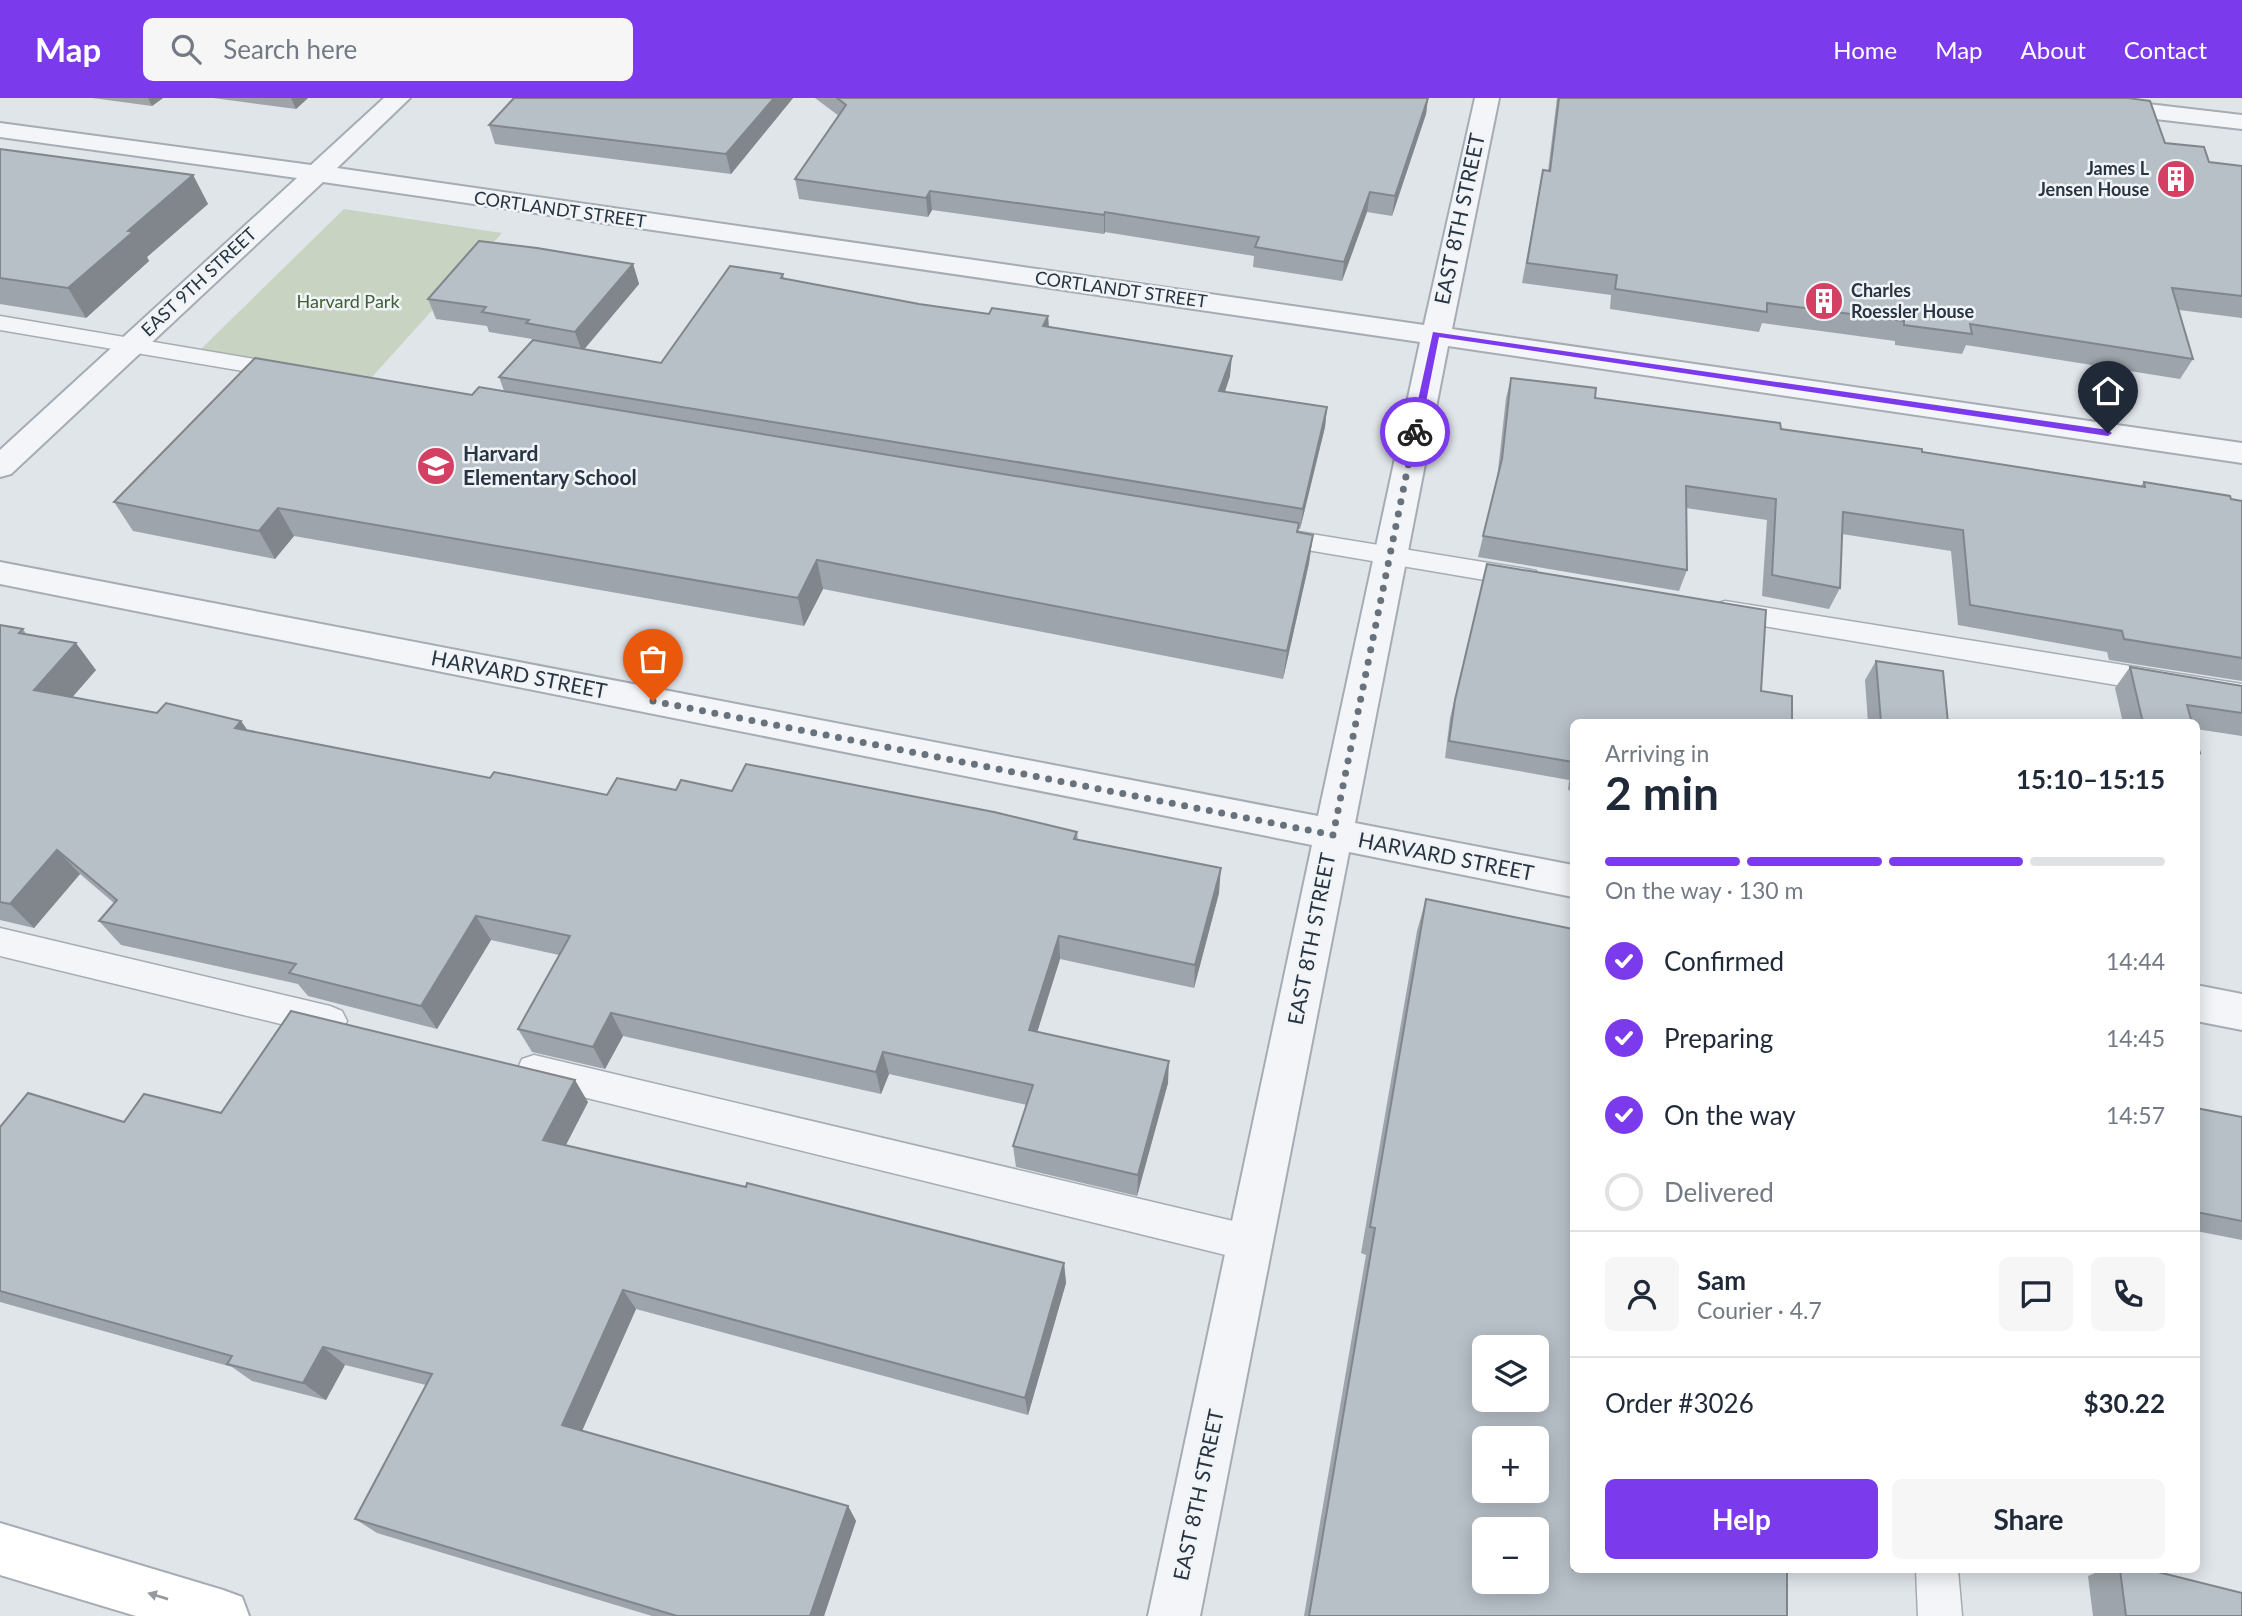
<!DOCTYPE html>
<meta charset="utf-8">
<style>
:root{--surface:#fff;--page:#f6f6f7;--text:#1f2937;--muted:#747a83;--line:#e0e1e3;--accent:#7c3aed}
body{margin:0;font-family:Lato,sans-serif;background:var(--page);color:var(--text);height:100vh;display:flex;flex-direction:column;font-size:26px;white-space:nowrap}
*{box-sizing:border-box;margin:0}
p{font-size:23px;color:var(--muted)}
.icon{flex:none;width:38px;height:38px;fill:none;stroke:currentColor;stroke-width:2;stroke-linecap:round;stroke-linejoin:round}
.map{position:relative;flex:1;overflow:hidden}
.sheet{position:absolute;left:1570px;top:621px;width:630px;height:854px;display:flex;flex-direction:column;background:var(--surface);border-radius:10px;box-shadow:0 4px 18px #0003}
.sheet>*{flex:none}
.fabs{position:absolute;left:1472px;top:1237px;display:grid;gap:14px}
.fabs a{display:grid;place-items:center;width:77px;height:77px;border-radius:10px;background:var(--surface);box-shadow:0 4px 18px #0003;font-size:35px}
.pin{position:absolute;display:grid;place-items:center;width:60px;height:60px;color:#fff;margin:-72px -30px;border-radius:50% 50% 50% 0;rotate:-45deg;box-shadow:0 0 7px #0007}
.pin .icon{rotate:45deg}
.courier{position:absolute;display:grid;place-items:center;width:70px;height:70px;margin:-35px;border:5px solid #7c3aed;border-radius:50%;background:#fff;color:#222;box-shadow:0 2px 9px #0007}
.summary em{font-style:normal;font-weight:700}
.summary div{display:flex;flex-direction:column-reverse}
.summary{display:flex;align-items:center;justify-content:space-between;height:119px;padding:0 35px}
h1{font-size:46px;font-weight:700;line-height:52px}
.bar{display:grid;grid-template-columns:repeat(4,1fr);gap:10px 7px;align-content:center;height:84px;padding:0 35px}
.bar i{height:9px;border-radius:5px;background:var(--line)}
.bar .active{background:var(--accent)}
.bar p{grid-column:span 4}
.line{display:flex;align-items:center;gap:18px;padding:0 35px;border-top:2px solid var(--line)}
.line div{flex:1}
.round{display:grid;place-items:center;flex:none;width:74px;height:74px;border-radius:10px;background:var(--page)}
ol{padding:0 35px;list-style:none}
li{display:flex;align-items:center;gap:21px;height:77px}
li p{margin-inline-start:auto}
li .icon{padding:7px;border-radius:50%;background:var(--accent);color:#fff;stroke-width:4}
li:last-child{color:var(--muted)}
li i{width:38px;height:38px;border:4px solid var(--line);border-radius:50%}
.button{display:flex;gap:14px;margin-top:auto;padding:14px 35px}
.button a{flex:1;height:80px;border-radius:10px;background:var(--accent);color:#fff;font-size:28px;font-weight:700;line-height:80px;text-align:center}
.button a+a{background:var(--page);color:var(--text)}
header{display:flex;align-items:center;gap:42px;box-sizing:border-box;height:98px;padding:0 35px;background:var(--accent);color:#fff}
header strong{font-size:33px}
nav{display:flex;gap:38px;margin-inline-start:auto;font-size:24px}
.search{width:490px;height:63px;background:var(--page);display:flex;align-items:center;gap:18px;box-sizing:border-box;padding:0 24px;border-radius:10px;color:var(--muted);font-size:26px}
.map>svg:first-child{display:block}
.green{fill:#c8d4c1}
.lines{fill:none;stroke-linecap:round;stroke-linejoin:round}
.service-casing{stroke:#a5acb4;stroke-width:3}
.minor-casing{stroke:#a5acb4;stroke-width:4}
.secondary-casing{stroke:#a5acb4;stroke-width:4}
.service{fill:#f3f5f8;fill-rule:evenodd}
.minor{fill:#f3f5f8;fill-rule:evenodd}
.secondary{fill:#fff;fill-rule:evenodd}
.wall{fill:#9da4ab}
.shaded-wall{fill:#80868b}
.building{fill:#b7bfc7;stroke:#80868b;stroke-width:2;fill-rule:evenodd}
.oneway{fill:#949aa0}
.route{fill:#7c3aed}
.done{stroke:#68727d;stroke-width:7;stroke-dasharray:0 12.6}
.labels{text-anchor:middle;stroke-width:5;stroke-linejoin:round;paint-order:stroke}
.far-poi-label{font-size:18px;font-weight:bold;fill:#283442;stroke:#f0f4f7;text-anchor:end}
.far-street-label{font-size:18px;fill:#283442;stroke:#f0f4f7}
.far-park-label{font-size:18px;fill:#405e35;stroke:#f0f4f7}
.street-label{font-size:21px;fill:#283442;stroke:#f0f4f7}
.poi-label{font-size:21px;font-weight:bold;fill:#283442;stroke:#f0f4f7;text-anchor:start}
</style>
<header>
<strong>Map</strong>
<div class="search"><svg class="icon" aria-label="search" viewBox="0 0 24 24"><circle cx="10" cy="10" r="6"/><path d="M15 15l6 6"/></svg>Search here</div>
<nav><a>Home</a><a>Map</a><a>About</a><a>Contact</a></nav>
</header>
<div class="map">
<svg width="2242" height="1518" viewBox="0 0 2242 1518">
<rect width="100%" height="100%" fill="#e0e5ea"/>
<polygon class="green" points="344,111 502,135 372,279 201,251"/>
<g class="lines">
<defs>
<g id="service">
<polygon points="0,218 290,267 298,269 302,274 298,279 290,281 0,232"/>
<polygon points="1269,429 1526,471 1536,473 1540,480 1536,487 1526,489 1260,444 1256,438 1260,432"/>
<polygon points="1725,503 2242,586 2242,608 1715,520 1711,513 1715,506"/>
<polygon points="0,830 330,908 342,913 347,923 342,933 330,938 0,858"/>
<polygon points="534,957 1250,1127 1263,1132 1269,1145 1263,1158 1250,1163 534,987 522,983 517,972 522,961"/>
<polygon points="1916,1472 1958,1472 1962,1518 1918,1518"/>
</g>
<g id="minor">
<polygon points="384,0 410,0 337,70 1424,227 1475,0 1499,0 1452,231 2242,345 2242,365 1448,248 1355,725 1573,767 1573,799 1349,754 1200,1518 1148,1518 1312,747 0,486 0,464 1318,718 1420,244 323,84 11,376 0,379 0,352 297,80 0,39 0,25 311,67"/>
<polygon points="2022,0 2097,0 2242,17 2242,31 2034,7 2025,5"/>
<polygon points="2196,887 2242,896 2242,932 2196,923"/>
</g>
<polygon id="secondary" points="0,1425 223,1492 242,1499 249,1518 136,1518 0,1477"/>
</defs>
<use href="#service" class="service-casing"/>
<use href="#minor" class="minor-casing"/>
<use href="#secondary" class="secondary-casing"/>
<use href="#service" class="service"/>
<use href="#minor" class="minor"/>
<use href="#secondary" class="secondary"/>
</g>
<g class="wall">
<polygon points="92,0 163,0 152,8"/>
<polygon points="213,0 308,0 296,11"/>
<polygon points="514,0 793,0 731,76 495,46 489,27"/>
<polygon points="815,0 1428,0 1426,16 1392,118 1367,114 1342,183 1253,169 1254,158 1105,134 1104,136 932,112 928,119 799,101 795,81 839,18"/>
<polygon points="1557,0 2134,0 2165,45 2209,64 2242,68 2242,220 2179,212 2193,261 2180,281 1966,247 1962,256 1895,247 1895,243 1762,225 1759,234 1610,211 1611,197 1522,185 1543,72 1548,73"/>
<polygon points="0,51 193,77 208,106 147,159 149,163 86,220 0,206"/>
<polygon points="633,166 639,186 584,251 661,265 783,176 784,181 919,206 989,216 1048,218 1049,229 1230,278 1225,294 1327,309 1325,329 1300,431 1298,431 1298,434 1313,437 1309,465 1283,581 823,491 804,528 294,438 275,461 133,433 114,404 472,297 504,293 499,279 532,242 532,241 489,234 487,228 436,221 428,201"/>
<polygon points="1511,280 1595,300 2140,389 2144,384 2242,403 2242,583 2109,562 2107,554 1958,527 1951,453 1842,436 1840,490 1829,511 1762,498 1767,422 1686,410 1687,472 1679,493 1478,459 1497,381 1506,300"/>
<polygon points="1487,466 1761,593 1573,625 1573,693 1568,692 1569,682 1445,660 1450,620"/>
<polygon points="0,527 23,531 27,537 96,572 72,599 157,615 241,623 248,633 490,680 607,697 676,692 732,693 1077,734 1078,742 1219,795 1194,890 1060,861 1037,934 1168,985 1137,1098 1016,1069 1013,1048 1027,1007 889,976 881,996 623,938 605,971 532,954 518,931 559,857 491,842 437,931 308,898 298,886 121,847 99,823 114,805 80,776 34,830 0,822"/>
<polygon points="1876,563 1948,625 1868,625 1865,582"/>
<polygon points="2130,569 2242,588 2242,638 2196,631 2196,625 2123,625 2115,590"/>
<polygon points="1426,801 1573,1472 1787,1518 1304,1518 1366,1157 1361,1155 1417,833"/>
<polygon points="588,1004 566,1047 1064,1165 1066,1185 1028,1317 636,1211 582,1333 848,1408 856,1423 824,1518 652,1518 377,1435 355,1421 426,1287 345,1267 326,1302 252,1283 232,1269 0,1204 0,1029 124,1024 221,1015"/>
<polygon points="2196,1010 2242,1019 2242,1142 2196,1133"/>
<polygon points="2102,1472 2150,1472 2242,1518 2093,1518 2088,1478"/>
</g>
<g class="shaded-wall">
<polygon points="148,0 163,0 152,8"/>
<polygon points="291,0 308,0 296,11"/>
<polygon points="774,0 793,0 731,76 726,56"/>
<polygon points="1428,0 1426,16 1392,118 1395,98"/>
<polygon points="193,77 208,106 147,159 149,163 86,220 68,190 128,133"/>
<polygon points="930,93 932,112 928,119 926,100"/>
<polygon points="1370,94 1367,114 1342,183 1344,164"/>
<polygon points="1105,114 1105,134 1104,136 1104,117"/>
<polygon points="633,166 639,186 582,254 575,234"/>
<polygon points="1048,218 1049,238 1043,228"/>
<polygon points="1232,258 1230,278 1218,313 1219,293"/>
<polygon points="1327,309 1325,329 1300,431 1303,411"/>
<polygon points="278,410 294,438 275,461 259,433"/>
<polygon points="1313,437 1309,465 1283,581 1287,553"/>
<polygon points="817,462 823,491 804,528 798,500"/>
<polygon points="76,545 96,572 56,618 34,592"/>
<polygon points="241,623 259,649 235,630"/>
<polygon points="57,752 80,776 34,830 10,806"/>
<polygon points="1221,770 1219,795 1194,890 1195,867"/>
<polygon points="476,818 491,842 437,931 421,908"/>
<polygon points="1059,838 1060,861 1031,954 1029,932"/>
<polygon points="611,915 623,938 605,971 593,949"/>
<polygon points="883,954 889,976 881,996 876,974"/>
<polygon points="1169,963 1168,985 1137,1098 1138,1077"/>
<polygon points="575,982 588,1004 557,1064 543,1042"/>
<polygon points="1064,1165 1066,1185 1028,1317 1025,1300"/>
<polygon points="623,1192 636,1211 577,1344 562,1327"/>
<polygon points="323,1249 345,1267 326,1302 303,1285"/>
<polygon points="848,1408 856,1423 824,1518 810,1518"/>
</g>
<g class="building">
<polygon points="514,0 774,0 726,56 489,27"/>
<polygon points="837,0 1428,0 1395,98 1370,94 1344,164 1255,149 1259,139 1105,114 1104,117 930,93 926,100 795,81 846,7"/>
<polygon points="1559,0 2128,0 2150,3 2165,45 2204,49 2209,64 2242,68 2242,198 2172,190 2193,261 1970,226 1972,236 1904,227 1904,223 1767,205 1767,214 1615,191 1617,177 1527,165 1543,72 1550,73"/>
<polygon points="0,51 193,77 128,133 133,134 68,190 0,180"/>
<polygon points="479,143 537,150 633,166 575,234 526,225 529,222 482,214 486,209 428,201"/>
<polygon points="730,168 783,176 781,180 919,206 989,216 992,210 1048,218 1043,228 1232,258 1219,293 1327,309 1303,411 499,279 533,242 661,265"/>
<polygon points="255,260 472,297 479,289 1299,425 1297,434 1313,437 1287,553 817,462 798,500 278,410 259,433 114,404"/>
<polygon points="1511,280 1596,290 1595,300 1780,325 1781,331 1922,351 1922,354 2145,389 2144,384 2230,398 2231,401 2242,403 2242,560 2124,541 2122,533 1970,507 1963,432 1843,414 1840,490 1772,477 1776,401 1686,388 1687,472 1483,438 1502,361"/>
<polygon points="1487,466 1766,512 1761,593 1792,598 1792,625 1573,625 1573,664 1449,643 1455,602"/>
<polygon points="0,527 23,531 19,535 76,545 34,592 157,615 166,605 241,623 235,630 490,680 494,674 607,697 617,680 676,692 681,682 732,693 746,666 994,714 1077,734 1074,741 1221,770 1195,867 1059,838 1029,932 1169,963 1138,1077 1013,1048 1033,987 883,954 876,974 611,915 593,949 518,931 570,838 476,818 421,908 289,875 296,866 99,823 117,802 57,752 10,806 0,804"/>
<polygon points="1876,563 1943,573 1948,625 1881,624"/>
<polygon points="2130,569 2242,588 2242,615 2187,607 2192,625 2143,625"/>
<polygon points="2196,642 2200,655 2196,654"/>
<path d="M 1426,801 L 1573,831 L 1573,1472 L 1787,1472 L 1787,1518 L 1309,1518 L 1375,1130 L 1370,1129 ZM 1484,1250 L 1536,1250 L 1536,1302 L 1484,1302 ZM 1484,1340 L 1536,1340 L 1536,1393 L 1484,1393 ZM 1484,1432 L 1536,1432 L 1536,1484 L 1484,1484 Z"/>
<polygon points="291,913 575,982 543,1042 746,1089 747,1085 1064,1165 1025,1300 623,1192 562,1327 848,1408 810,1518 677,1518 355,1421 432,1276 323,1249 303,1285 227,1266 232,1258 0,1193 0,1029 28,995 124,1024 144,996 221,1015"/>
<polygon points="2196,1010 2242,1019 2242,1123 2196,1114"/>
<polygon points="2120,1472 2150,1472 2242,1495 2242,1518 2126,1518"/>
</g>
<defs><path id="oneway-solid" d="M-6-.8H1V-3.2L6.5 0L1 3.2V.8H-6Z" transform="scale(1.75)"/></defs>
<use class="oneway" href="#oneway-solid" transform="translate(158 1498) rotate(-163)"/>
<polygon class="route" points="1433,234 2108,332 2112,335 2108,338 1439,239 1420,334 1415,337 1411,334"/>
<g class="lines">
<polyline class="done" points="653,603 1333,737 1415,334"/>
</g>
<defs>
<symbol id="building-disc" viewBox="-11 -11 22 22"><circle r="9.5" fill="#d44064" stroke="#f0f4f7"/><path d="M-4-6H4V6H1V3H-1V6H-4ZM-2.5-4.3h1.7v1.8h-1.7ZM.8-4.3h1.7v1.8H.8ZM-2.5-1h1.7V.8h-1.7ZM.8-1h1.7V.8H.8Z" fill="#fff"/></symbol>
<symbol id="school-disc" viewBox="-11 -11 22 22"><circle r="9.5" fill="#d44064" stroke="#f0f4f7"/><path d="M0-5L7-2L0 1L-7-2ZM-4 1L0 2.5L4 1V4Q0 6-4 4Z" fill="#fff"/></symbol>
</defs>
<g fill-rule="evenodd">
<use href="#building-disc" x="2154" y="59" width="44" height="44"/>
<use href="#building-disc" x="1802" y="181" width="44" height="44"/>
<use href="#school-disc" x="414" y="346" width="44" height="44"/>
</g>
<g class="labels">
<g class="far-poi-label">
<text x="2149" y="77">James L<tspan x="2149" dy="21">Jensen House</tspan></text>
<text x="1851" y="199" text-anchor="start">Charles<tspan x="1851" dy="21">Roessler House</tspan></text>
</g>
<g class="far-street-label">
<text transform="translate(560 112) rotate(8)" y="6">CORTLANDT STREET</text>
<text transform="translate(199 184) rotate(-43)" y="6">EAST 9TH STREET</text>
<text transform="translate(1121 192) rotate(8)" y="6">CORTLANDT STREET</text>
</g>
<g class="far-park-label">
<text x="348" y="210">Harvard Park</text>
</g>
<g class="street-label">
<text transform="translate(1460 121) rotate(-78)" y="7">EAST 8TH STREET</text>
<text transform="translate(519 577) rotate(11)" y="7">HARVARD STREET</text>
<text transform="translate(1446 759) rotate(11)" y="7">HARVARD STREET</text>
<text transform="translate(1312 841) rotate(-79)" y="7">EAST 8TH STREET</text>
<text transform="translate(1199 1397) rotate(-78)" y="7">EAST 8TH STREET</text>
</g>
<g class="poi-label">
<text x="463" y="363">Harvard<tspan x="463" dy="24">Elementary School</tspan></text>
</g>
</g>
</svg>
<div class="fabs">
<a><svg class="icon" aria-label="layers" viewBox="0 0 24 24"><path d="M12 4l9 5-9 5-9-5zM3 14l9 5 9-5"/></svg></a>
<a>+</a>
<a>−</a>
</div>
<div class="pin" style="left:653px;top:603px;background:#ea580c"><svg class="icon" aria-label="bag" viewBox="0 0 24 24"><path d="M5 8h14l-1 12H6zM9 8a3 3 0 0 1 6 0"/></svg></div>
<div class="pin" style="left:2108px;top:335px;background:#1f2937"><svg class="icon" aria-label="home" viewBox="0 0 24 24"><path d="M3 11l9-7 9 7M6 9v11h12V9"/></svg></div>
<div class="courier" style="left:1415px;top:334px"><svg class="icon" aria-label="bike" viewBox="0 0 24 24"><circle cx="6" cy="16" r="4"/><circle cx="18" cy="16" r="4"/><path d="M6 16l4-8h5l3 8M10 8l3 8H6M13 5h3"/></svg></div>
<section class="sheet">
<div class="summary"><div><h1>2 min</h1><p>Arriving in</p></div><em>15:10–15:15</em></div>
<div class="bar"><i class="active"></i><i class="active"></i><i class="active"></i><i></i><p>On the way · 130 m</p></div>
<ol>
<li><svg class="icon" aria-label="check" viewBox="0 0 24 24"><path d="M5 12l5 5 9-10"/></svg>Confirmed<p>14:44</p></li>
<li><svg class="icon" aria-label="check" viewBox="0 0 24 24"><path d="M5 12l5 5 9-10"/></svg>Preparing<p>14:45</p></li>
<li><svg class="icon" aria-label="check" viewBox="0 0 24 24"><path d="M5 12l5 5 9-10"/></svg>On the way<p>14:57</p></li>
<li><i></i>Delivered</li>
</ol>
<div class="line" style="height:126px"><a class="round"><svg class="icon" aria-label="person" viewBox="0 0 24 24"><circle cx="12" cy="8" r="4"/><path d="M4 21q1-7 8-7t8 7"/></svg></a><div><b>Sam</b><p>Courier · 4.7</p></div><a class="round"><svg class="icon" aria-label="chat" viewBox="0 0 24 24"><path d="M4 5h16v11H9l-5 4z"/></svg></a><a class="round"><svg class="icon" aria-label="phone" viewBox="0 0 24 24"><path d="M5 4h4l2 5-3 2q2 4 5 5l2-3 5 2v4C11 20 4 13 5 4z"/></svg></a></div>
<div class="line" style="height:91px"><div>Order #3026</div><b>$30.22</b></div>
<div class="button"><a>Help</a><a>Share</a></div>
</section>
</div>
